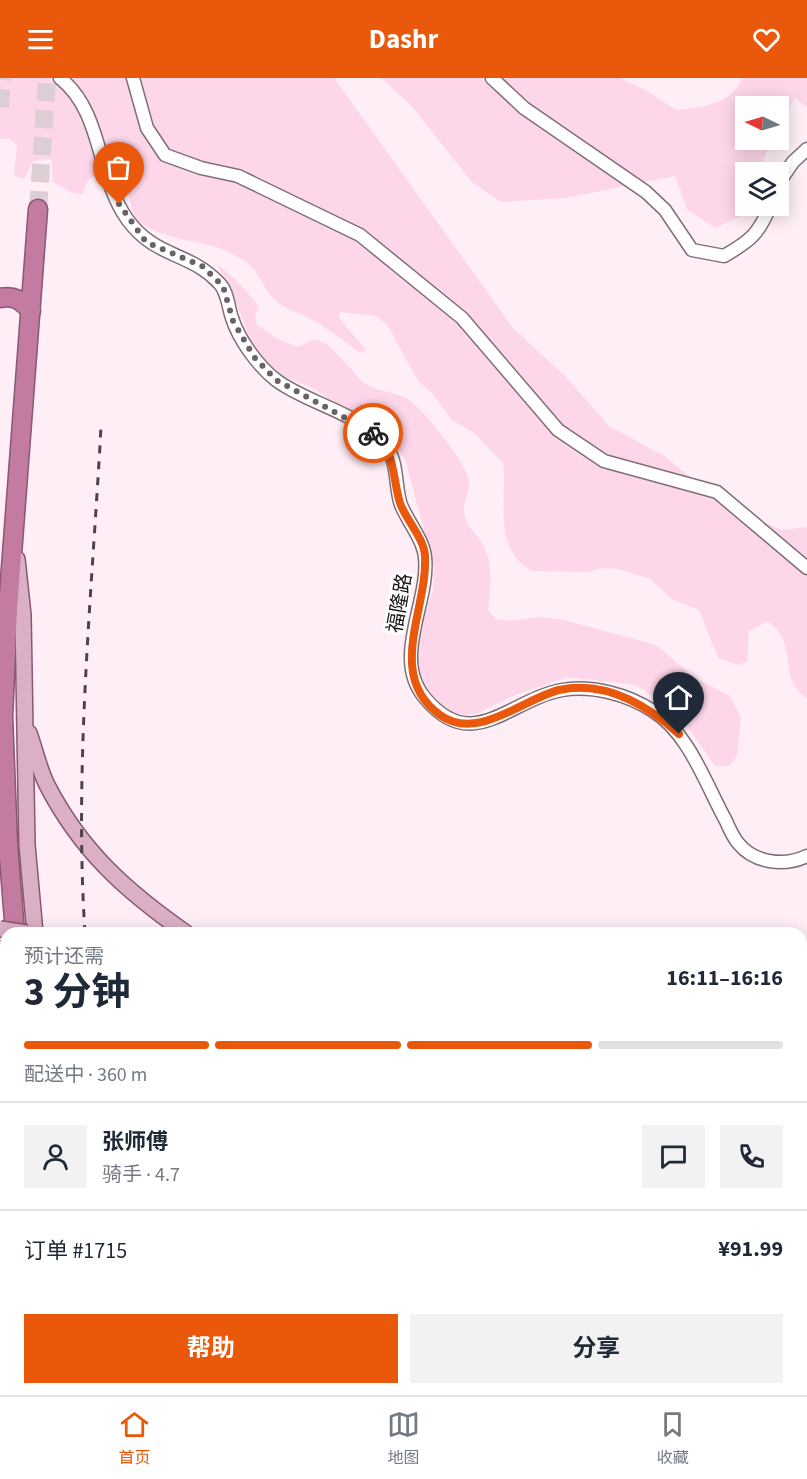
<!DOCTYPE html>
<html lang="zh">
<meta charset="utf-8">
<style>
:root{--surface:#fff;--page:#f2f2f3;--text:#1f2937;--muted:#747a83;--line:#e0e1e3;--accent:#ea580c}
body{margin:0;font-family:"Source Sans 3","Noto Sans SC",sans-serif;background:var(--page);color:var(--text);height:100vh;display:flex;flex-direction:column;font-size:22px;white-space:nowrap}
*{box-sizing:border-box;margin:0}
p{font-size:20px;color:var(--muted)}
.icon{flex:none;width:33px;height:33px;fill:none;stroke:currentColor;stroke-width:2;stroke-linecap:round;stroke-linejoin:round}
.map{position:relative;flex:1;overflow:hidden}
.drawer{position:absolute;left:0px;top:849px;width:807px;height:468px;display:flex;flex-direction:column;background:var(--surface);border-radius:18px 18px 0 0;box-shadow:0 3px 15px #0003}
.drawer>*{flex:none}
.needle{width:39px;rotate:275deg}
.fabs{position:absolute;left:735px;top:18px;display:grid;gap:12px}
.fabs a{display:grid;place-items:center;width:54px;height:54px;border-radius:0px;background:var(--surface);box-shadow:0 3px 15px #0003;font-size:30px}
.pin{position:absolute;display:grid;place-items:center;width:51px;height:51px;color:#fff;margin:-62px -26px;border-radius:50% 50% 50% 0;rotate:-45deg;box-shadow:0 0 6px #0007}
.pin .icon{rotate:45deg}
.courier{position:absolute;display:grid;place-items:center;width:60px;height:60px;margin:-30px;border:4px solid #ea580c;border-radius:50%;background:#fff;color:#222;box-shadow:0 2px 8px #0007}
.head em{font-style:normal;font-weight:700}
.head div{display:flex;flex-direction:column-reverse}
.head{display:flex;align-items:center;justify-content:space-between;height:102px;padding:0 24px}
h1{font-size:39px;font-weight:700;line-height:45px}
.bar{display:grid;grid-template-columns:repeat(4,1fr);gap:9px 6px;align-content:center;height:72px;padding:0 24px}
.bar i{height:8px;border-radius:4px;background:var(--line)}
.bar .active{background:var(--accent)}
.bar p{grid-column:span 4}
.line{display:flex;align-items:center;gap:15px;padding:0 24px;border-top:2px solid var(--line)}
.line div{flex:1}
.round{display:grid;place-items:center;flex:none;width:63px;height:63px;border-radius:0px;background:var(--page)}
.action{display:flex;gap:12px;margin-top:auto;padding:12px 24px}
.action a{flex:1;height:69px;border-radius:0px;background:var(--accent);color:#fff;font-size:24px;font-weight:700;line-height:69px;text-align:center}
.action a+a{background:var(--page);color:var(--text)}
header{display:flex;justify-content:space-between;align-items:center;height:78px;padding:0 24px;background:var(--accent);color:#fff;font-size:27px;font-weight:700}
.tab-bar{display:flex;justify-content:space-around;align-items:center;height:84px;border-top:2px solid var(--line);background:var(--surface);font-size:16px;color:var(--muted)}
.tab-bar a{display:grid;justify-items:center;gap:3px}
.tab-bar .active{color:var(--accent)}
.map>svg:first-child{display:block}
.green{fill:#fed6e9}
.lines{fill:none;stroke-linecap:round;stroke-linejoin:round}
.highway-tunnel{stroke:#ddced5;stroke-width:18;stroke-dasharray:18 9;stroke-linecap:butt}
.minor-casing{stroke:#7e6f76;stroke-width:15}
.major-casing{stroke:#895871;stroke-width:18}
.highway-casing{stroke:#895871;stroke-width:21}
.minor{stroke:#fff;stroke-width:12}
.major{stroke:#dbb0c7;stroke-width:15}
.highway{stroke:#c37ba1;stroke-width:18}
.rail{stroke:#4c4448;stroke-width:3;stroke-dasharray:8 8;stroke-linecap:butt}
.major-bridge-casing{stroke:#895871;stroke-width:18;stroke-linecap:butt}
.major-bridge{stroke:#dbb0c7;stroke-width:15}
.done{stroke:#6b6266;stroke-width:6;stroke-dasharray:0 10.8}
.route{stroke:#ea580c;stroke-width:8}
.labels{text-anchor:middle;stroke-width:6;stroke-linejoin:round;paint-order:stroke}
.street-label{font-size:20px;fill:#1c1619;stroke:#fff}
</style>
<header><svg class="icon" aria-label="menu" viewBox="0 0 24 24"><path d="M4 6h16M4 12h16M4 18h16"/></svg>Dashr<svg class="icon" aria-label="heart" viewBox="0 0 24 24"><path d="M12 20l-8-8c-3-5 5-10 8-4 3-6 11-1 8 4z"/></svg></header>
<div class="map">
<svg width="807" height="1317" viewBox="0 0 807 1317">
<rect width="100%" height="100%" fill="#ffeef6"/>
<g class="green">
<path d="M 0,0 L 334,0 L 513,250 L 565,298 L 609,348 L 666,379 L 718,423 L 781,452 L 807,449 L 807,620 C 775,599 801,565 767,543 L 749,553 L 747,584 L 738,587 L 718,580 L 699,532 L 672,521 L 650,501 L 619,491 L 603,490 L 588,494 L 532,493 C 491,470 508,423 503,385 L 474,355 L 451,341 L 432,315 L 419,304 L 387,247 L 376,238 L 340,234 L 339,239 C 346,251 357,260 366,272 L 361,275 C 346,265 332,253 316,244 C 302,235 284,232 273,220 C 261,208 259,190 243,182 C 235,178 226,172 219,170 C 195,162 166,161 144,147 C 123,135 138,110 111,92 C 94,95 87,99 83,116 L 72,115 L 53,104 L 51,81 L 33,83 L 24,101 L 14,97 L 17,68 L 10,61 L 0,61 Z"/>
<path d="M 381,0 L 620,0 L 649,14 L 676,32 C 701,30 732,26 743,0 L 807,0 L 807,29 L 795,20 L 779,48 L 778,28 L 746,28 L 746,62 L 772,62 L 764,80 L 764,94 L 746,94 L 746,128 L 751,128 L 744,137 L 715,150 L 687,131 L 675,98 L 565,120 L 501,124 L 472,104 L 410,26 Z"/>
<path d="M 216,185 L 237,203 L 259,228 L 255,238 L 257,247 L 276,260 L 297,269 C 302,268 308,263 313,262 C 328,259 353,296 364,305 C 376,314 393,313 406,320 C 422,329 467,385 469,403 C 470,415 461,425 465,439 C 467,448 474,454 480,462 C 494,483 491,508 488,532 L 496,541 L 509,543 L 539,539 L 564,542 L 656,567 L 696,601 L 730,618 L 741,640 L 737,678 L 729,688 L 715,688 L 678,635 L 636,607 L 567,599 L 515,617 L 478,635 L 466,637 L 452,635 L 439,625 L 420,600 L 417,579 L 426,533 L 433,512 L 434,489 L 405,381 L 378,347 L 340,330 L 315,311 L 283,298 L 263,281 L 250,261 L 230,209 Z"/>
</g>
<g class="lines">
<g class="highway-tunnel">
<polyline points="0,29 2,0"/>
<polyline points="38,131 47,0"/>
</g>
<defs>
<g id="minor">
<path d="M 60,0 C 103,34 96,97 127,141 C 156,181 189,173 219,205 C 228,214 228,229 232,240 C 239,262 258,288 276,302 C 307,326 368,337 388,371 C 398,387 395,410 401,427 C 408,444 423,461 425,479 C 430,524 391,580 425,620 C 472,677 509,622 562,612 C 592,607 627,616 653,633 C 689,655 706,707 726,743 C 729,750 733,759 738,765 C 754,785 784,789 807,778"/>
<polyline points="133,0 147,50 165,77 201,90 238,98 360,157 462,240 558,352 604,383 717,414 807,490"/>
<path d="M 492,0 L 524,30 L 646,114 L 665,132 L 692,172 L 724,178 C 750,163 759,156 770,128"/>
<polyline points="778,106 793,84 807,71"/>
</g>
<g id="major">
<polyline points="17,481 23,537 27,767 35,855"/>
<path d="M 29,655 C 35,672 39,691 47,707 C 81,773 126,813 186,855"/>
<polyline points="0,871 6,872"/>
<polyline points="0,958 6,959"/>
<polyline points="0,985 6,986"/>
<polyline points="801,1058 807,1060"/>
<polyline points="801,1116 807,1117"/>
<polyline points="0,1123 6,1146"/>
<polyline points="0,1154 6,1164"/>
<polyline points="53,1311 55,1317"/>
<polyline points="127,1311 129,1317"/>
<polyline points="154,1317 155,1311"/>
</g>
<g id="highway">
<path d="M 0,220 C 14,217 21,222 31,233"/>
<polyline points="15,855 8,766 3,638 8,530 38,131"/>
<polyline points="0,908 6,909"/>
<polyline points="0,936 6,937"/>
<polyline points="0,1006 6,1040"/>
<polyline points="801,1074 807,1076"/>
<polyline points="801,1103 807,1105"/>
<polyline points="74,1311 76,1317"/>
<polyline points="106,1311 108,1317"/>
</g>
</defs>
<use href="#minor" class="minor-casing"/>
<use href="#major" class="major-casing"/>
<use href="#highway" class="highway-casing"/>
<use href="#minor" class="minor"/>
<use href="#major" class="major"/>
<use href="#highway" class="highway"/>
<g class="rail">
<path d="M 85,855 C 74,689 92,515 101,349"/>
<polyline points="172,1311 173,1317"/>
</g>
<defs>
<polyline id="major-bridge" points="0,851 27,855"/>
</defs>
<use href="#major-bridge" class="major-bridge-casing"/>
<use href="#major-bridge" class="major-bridge"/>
</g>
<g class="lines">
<polyline class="done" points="119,126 146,164 202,188 223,208 233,243 254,279 276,302 373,355"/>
<path class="route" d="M 373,355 C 396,373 392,399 400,425 C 406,442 424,460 425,478 C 428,531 385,597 440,637 C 477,664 523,621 559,612 C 605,602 647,627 679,656"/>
</g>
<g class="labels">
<g class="street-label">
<text transform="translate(399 525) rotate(-80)" y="7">福隆路</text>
</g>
</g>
</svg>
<div class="fabs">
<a><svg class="needle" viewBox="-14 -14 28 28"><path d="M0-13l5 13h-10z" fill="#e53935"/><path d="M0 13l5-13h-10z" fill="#747a83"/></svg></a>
<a><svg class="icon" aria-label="layers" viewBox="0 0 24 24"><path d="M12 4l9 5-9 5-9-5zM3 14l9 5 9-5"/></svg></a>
</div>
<div class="pin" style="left:119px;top:126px;background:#ea580c"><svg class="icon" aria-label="bag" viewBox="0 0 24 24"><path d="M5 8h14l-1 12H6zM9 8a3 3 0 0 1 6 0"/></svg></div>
<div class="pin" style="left:679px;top:656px;background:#1f2937"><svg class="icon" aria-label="home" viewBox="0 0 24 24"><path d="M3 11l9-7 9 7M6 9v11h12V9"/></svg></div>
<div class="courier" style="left:373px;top:355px"><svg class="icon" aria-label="bike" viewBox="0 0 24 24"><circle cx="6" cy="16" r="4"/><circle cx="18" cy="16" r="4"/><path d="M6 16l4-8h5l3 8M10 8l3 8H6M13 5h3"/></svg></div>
<section class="drawer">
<div class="head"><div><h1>3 分钟</h1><p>预计还需</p></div><em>16:11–16:16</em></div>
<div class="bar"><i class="active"></i><i class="active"></i><i class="active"></i><i></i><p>配送中 · 360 m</p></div>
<div class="line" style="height:108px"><a class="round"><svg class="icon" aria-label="person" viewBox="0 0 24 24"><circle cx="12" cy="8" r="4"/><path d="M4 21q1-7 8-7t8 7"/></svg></a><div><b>张师傅</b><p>骑手 · 4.7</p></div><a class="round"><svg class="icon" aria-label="chat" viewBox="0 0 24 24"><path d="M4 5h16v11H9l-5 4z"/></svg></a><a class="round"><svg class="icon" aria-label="phone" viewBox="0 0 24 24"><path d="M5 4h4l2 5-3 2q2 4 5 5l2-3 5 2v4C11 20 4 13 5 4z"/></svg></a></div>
<div class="line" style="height:78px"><div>订单 #1715</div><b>¥91.99</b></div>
<div class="action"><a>帮助</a><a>分享</a></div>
</section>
</div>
<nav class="tab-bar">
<a class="active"><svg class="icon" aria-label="home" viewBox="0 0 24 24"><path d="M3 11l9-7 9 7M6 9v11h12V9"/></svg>首页</a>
<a><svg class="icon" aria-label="map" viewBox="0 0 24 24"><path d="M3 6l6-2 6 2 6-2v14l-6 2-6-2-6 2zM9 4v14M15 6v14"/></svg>地图</a>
<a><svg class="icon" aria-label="saved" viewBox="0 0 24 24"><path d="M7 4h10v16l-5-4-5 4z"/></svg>收藏</a>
</nav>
